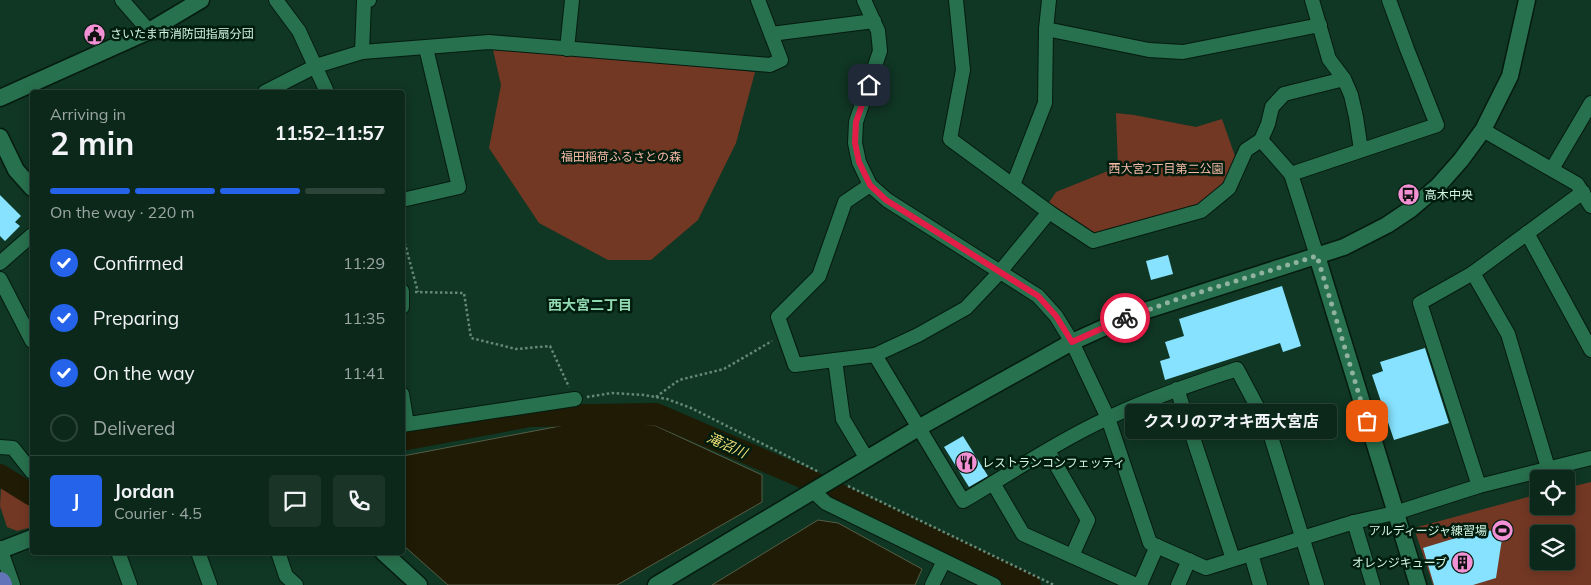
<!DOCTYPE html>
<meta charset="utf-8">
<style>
:root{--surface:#0c281b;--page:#1a3428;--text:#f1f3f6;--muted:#9aa6a3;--line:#2c443a;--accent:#2563eb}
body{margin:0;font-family:Mulish,"Noto Sans JP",sans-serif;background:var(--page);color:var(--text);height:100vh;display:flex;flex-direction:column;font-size:19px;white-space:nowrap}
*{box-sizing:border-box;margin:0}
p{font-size:16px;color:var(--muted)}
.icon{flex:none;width:28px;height:28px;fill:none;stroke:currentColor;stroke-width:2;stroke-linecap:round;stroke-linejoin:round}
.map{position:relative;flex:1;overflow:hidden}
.side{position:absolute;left:30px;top:90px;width:375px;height:465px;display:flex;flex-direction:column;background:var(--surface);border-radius:5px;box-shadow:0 2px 12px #0003,0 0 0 1px var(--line)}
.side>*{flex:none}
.fabs{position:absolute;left:1530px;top:470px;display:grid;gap:10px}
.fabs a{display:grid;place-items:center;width:45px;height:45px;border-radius:5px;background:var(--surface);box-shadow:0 2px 12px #0003,0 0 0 1px var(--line);font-size:25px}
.pin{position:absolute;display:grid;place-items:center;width:42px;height:42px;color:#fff;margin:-21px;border-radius:10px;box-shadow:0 2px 8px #0006}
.courier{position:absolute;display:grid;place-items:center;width:50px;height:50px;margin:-25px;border:4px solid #e11d48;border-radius:50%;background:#fff;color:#222;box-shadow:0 1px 6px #0007}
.bubble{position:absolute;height:35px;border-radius:5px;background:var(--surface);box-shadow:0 2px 12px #0003,0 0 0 1px var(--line);font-size:16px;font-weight:700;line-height:35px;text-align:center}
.headline em{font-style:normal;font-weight:700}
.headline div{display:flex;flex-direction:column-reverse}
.headline{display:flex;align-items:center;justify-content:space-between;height:85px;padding:0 20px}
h1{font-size:32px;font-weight:700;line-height:38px}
.bar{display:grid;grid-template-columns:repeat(4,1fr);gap:8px 5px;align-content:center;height:60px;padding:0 20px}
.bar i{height:6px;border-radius:4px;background:var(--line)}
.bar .active{background:var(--accent)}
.bar p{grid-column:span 4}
.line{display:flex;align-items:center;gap:12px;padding:0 20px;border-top:1px solid var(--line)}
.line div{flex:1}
.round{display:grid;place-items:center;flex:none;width:52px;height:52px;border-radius:5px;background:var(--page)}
ol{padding:0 20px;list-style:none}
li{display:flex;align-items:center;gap:15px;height:55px}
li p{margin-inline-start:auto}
li .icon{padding:5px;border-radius:50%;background:var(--accent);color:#fff;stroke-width:4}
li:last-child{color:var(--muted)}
li i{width:28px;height:28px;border:2px solid var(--line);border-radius:50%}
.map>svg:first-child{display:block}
.green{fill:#723824;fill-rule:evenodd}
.water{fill:#1f1b04;stroke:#555d46}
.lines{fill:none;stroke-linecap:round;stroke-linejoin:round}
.river{stroke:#1f1b04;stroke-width:22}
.building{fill:#86e2fe}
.minor-casing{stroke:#051b10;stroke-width:16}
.tertiary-casing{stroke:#051b10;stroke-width:19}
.trunk-casing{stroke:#051b10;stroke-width:25}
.path{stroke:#648976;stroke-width:2.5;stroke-dasharray:2.5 2.5;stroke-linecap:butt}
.minor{stroke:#28714e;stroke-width:14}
.tertiary{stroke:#28714e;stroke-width:16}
.trunk{stroke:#6375b8;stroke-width:22}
.done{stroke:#8fb39f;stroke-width:5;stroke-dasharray:0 9}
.route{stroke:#e11d48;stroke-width:6}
.labels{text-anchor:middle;stroke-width:5;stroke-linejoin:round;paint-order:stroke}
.poi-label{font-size:12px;fill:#d3f6e1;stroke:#001c0e;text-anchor:start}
.park-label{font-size:12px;fill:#f7baa6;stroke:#001c0e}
.neighbourhood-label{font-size:14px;font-weight:bold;fill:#92dab2;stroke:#001c0e}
.water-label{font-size:14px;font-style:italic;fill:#f2df77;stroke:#001c0e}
</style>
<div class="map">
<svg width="1591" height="585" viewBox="0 0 1591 585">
<rect width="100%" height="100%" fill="#103624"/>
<g class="green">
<polygon points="493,50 559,53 755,72 736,143 698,220 651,260 608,260 539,223 489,148 501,85"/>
<polygon points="1116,113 1134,115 1196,127 1222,119 1235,156 1223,188 1199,208 1094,237 1048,204 1056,192 1118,167"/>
<path d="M 1591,482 L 1591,585 L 1433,585 L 1414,528 L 1539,494 L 1539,506 L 1566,506 L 1566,488 ZM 1539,534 L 1566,534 L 1566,561 L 1539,561 Z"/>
<polygon points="1,488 32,503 32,527 17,531 7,527 0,506"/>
</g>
<g class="water">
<polygon points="581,422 654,425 762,475 762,502 617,585 448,585 403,545 403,456"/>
<polygon points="818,520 838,523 922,569 915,585 712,585"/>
</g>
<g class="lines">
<g class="river">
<polyline points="402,440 530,416 656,414 802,477 1030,585"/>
<polyline points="0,475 32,495"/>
</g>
</g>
<g class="building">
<polygon points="96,26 102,39 93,43 87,30"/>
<polygon points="0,195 21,216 15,222 20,226 5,241 0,236"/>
<polygon points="1168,255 1173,274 1151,280 1146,261"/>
<polygon points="1282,286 1301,346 1283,352 1280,343 1165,380 1160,361 1170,358 1165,342 1184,336 1179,319"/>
<polygon points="1425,348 1449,423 1394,440 1372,375 1383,371 1380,362"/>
<polygon points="963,436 988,476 969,487 944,447"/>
<polygon points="1482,530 1503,532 1496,578 1473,585 1434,585 1423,548"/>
</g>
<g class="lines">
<defs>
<g id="minor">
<polyline points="122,0 149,31"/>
<polyline points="276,0 299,31 327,92"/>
<polyline points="864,0 878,31 880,51 856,122 855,143 859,162 870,185 887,200 1038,296 1056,316 1072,342 1108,418 1150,543 1206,568 1354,522 1395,513 1479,486 1591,458"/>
<polyline points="956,0 963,70 950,139 1049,212 1093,241 1201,211 1229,188 1246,150 1261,140 1268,124 1272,107 1284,94 1344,79"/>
<polyline points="1312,0 1329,59 1344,79 1351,95 1356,117 1361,150"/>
<polyline points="1046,29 1149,50 1183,52 1320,25"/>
<polyline points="771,34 874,21"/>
<polyline points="567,49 572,0"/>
<polyline points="362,52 364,1 369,0"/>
<polyline points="265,92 316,66 362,52 489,42 770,65 781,60 758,0"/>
<polyline points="1483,130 1577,184 1591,206"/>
<polyline points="1261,140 1291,174 1317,256"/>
<polyline points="1552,169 1591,103"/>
<polyline points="1291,174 1437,125 1407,49 1389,0"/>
<polyline points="870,185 845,202 819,276 778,317 795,365 875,355 918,335 966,308 999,273 1049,212"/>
<polyline points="1013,185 1045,103 1046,29 1049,0"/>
<polyline points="402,200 459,187 426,48"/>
<polyline points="1527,233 1591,350"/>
<polyline points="0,263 32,235"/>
<polyline points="1473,273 1508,334 1548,468"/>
<polyline points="0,279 32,341"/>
<polyline points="402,291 402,307"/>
<path d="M 875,355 L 963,501 C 1011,473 1058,441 1108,418 C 1150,398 1193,384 1237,369 L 1268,427 L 1317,585"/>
<polyline points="835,360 843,419 867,459"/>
<polyline points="1177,389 1233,559"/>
<polyline points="402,394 407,424"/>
<polyline points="402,425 575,399"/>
<polyline points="0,447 13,448 32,472"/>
<polyline points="1048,451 1088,520 1072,556"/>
<polyline points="993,483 1023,534 1136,585"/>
<polyline points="1479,486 1420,303 1473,273 1583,192"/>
<polyline points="813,491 826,503 994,585"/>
<polyline points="1354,522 1373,585"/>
<polyline points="0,548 13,585"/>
<polyline points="118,552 130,585"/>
<polyline points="198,552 210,585"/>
<polyline points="278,552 286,576 296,585"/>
<polyline points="1251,554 1260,585"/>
<polyline points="932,585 944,561"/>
<polyline points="1140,585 1157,546"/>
<polyline points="1178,585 1189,560"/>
</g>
<g id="tertiary">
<polyline points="0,98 149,31 201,0"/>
<polyline points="0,137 16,170 32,188"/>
<polyline points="1317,256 1418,585"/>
<polyline points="1,550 32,538"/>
<polyline points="383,552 419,585"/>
<polyline points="656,585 920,427 1072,342 1132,315 1344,247 1387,225 1411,209 1438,186 1461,160 1483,130 1510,76 1527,0"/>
</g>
<polyline id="trunk" points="0,583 1,585"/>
</defs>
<use href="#minor" class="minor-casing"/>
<use href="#tertiary" class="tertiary-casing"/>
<use href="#trunk" class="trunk-casing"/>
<g class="path">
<polyline points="402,233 418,292"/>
<polyline points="415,292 464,293 471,338 516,349 550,346 569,387"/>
<polyline points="587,397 612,393 644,395 667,399 691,408 819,472"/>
<polyline points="656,397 679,380 724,369 772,341"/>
<polyline points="848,486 1054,585"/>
</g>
<use href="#minor" class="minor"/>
<use href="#tertiary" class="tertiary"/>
<use href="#trunk" class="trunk"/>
</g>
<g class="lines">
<polyline class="done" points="1125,318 1181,298 1317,256 1367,421"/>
<polyline class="route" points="869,85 856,122 855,143 859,162 870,185 886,200 1038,296 1056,316 1072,342 1125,318"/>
</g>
<defs>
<symbol id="civic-disc" viewBox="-11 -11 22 22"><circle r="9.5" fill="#f391d5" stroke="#001c0e"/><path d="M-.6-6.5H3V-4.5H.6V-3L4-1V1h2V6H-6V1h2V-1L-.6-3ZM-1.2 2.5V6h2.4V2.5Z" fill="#111"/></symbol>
<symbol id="bus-disc" viewBox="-11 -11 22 22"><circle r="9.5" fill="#f391d5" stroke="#001c0e"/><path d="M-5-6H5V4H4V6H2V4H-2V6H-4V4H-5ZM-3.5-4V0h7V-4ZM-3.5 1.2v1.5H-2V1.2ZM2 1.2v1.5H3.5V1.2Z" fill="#111"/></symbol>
<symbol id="restaurant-disc" viewBox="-11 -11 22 22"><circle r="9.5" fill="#f391d5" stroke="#001c0e"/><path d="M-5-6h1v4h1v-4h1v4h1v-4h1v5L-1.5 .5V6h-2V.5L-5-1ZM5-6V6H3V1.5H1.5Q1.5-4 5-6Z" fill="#111"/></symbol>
<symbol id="stadium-disc" viewBox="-11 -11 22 22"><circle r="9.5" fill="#f391d5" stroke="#001c0e"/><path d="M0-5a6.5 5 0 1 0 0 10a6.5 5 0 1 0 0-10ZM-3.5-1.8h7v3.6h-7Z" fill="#111"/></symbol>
<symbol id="building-disc" viewBox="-11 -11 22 22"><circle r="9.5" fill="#f391d5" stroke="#001c0e"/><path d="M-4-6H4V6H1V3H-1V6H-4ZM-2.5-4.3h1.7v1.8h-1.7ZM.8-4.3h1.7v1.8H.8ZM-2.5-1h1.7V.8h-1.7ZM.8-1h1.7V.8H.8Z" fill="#111"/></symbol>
</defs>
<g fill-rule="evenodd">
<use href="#civic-disc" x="82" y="22" width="25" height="25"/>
<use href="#bus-disc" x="1396" y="182" width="25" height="25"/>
<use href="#restaurant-disc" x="954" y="450" width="25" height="25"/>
<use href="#stadium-disc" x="1490" y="518" width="25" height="25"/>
<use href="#building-disc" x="1450" y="550" width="25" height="25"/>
</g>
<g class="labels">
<g class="poi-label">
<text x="110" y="38">さいたま市消防団指扇分団</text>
<text x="1425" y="199">高木中央</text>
<text x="982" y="467">レストランコンフェッティ</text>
<text x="1487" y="535" text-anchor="end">アルディージャ練習場</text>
<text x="1447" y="567" text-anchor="end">オレンジキューブ</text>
</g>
<g class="park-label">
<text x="621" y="161">福田稲荷ふるさとの森</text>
<text x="1166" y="173">西大宮2丁目第二公園</text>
</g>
<g class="neighbourhood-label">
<text x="590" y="310">西大宮二丁目</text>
</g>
<g class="water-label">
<text transform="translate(727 445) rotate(24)" y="5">滝沼川</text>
</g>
</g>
</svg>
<div class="fabs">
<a><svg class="icon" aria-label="locate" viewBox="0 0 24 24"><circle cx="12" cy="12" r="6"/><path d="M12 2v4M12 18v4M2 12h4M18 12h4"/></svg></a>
<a><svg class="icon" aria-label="layers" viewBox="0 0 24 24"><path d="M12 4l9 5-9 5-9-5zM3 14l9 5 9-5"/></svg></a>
</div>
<div class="pin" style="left:1367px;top:421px;background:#ea580c"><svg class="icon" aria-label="bag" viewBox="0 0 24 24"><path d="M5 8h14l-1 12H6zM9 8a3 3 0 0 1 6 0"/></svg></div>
<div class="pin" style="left:869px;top:85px;background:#1f2937"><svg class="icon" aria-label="home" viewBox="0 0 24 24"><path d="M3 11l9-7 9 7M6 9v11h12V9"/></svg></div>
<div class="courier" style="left:1125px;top:318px"><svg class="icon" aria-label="bike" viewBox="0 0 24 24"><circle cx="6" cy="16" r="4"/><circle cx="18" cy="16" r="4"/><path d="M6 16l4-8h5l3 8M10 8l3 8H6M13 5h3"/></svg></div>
<div class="bubble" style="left:1125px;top:404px;width:212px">クスリのアオキ西大宮店</div>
<section class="side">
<div class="headline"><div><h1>2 min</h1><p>Arriving in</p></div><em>11:52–11:57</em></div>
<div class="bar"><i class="active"></i><i class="active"></i><i class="active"></i><i></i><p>On the way · 220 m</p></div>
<ol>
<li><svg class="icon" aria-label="check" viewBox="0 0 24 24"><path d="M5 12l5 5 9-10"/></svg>Confirmed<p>11:29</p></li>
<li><svg class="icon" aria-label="check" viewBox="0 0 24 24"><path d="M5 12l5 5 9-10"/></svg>Preparing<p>11:35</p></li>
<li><svg class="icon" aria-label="check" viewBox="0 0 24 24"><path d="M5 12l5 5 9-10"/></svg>On the way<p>11:41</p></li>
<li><i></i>Delivered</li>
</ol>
<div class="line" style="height:90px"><b class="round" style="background:var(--accent);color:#fff">J</b><div><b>Jordan</b><p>Courier · 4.5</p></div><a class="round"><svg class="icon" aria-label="chat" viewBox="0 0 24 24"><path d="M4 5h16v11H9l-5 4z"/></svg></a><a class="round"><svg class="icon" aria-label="phone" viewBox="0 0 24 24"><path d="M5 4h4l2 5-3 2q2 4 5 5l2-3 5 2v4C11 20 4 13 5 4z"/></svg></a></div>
</section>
</div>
